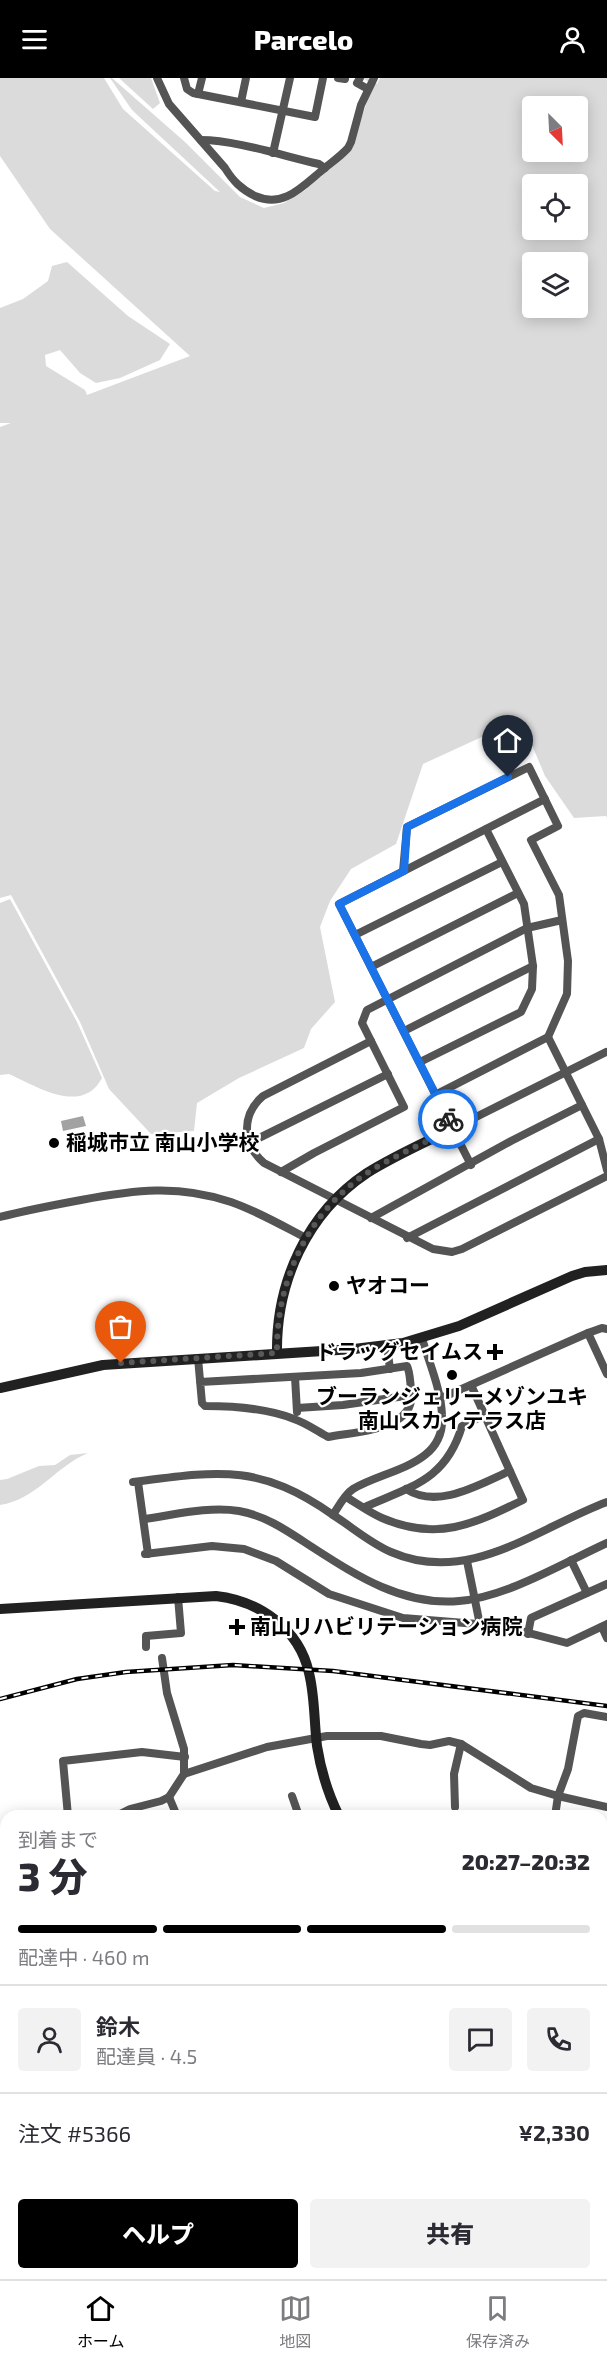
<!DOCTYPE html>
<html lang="ja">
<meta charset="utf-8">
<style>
:root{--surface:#fff;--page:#f2f2f3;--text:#2b2b33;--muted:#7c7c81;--line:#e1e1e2;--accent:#000}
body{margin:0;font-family:"Exo 2","Noto Sans JP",sans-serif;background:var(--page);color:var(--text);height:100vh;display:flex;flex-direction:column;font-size:22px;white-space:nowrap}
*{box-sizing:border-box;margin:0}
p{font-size:20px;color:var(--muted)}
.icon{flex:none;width:33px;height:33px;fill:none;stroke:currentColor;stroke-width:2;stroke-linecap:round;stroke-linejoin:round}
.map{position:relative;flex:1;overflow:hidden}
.side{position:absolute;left:0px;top:1732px;width:608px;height:470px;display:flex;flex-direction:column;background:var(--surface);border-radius:18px 18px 0 0;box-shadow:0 3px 15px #0003}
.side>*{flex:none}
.needle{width:39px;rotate:156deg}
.buttons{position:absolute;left:522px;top:18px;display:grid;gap:12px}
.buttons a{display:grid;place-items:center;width:66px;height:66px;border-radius:6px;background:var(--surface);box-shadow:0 3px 15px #0003;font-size:30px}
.pin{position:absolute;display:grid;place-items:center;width:51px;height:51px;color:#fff;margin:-62px -26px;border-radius:50% 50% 50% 0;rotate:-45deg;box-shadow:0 0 6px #0007}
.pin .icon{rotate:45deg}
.courier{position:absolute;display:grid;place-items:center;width:60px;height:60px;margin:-30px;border:4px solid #1a73e8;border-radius:50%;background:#fff;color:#222;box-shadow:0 2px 8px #0007}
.headline em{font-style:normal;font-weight:800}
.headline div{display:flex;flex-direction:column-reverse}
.headline{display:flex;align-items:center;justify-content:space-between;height:102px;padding:0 18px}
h1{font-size:39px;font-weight:800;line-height:45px}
.bar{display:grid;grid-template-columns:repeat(4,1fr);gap:9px 6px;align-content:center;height:72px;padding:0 18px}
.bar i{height:8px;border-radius:4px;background:var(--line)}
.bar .on{background:var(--accent)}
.bar p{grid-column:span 4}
.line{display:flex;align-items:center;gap:15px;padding:0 18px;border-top:2px solid var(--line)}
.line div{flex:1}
.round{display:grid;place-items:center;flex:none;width:63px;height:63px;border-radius:6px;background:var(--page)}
.primary-button{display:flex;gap:12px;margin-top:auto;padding:12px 18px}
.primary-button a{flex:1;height:69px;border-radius:6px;background:var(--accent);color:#fff;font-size:24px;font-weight:800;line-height:69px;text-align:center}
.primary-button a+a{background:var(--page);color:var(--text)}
header{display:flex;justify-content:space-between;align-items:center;height:78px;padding:0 18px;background:var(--accent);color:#fff;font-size:27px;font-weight:800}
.menu{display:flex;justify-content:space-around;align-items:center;height:84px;border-top:2px solid var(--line);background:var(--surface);font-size:16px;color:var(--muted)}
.menu a{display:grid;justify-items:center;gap:3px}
.menu .on{color:var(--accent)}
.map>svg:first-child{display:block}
.green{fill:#dbdbdb;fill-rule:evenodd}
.water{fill:#a2a2a2}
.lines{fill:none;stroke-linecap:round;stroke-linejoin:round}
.stream{stroke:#a2a2a2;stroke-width:2}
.river{stroke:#a2a2a2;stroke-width:12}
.primary-casing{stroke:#dbdbdb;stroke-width:14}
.street{stroke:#545454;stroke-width:8}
.secondary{stroke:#212121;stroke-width:10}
.primary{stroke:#000;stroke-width:12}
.rail-casing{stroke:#000;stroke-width:4.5}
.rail{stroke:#fff;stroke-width:2;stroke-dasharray:7;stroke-linecap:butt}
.done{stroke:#595959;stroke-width:6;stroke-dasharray:0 10.8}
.route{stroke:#1a73e8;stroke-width:8}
.poi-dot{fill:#000;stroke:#fff;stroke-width:2}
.labels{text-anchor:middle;stroke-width:4.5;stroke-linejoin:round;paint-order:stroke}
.poi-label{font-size:21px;font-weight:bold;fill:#000;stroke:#fff;text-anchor:start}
</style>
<header><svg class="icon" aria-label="menu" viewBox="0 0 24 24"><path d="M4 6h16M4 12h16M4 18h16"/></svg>Parcelo<svg class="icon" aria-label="person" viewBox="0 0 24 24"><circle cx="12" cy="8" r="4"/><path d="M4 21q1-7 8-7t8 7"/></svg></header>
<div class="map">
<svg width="607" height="2201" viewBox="0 0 607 2201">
<rect width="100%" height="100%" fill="#fff"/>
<g class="green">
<path d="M 0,0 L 104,0 L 123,31 L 215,113 L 220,114 L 132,32 L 110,0 L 112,0 L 185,64 L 240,119 L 264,130 L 284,125 L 304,113 L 349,75 L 373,7 L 363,0 L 372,0 L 377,6 L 380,0 L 607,0 L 607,740 L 606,738 L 574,740 L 545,698 L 521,641 L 423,686 L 396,766 L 351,791 L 330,823 L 320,849 L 335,924 L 311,951 L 304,970 L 239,1000 L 197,1025 L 194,1053 L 151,1056 L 109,1011 L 80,944 L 11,817 L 0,820 L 0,349 L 11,345 L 0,345 L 0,230 L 23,221 L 48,203 L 52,188 L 67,184 L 128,238 L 170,266 L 160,282 L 120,300 L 96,305 L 80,295 L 60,272 L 45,277 L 46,288 L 85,312 L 87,317 L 190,278 L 50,151 L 0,78 ZM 532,28 L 578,28 L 578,74 L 532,74 ZM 532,106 L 578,106 L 578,152 L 532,152 ZM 532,184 L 578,184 L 578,230 L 532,230 Z"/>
<polygon points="119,0 151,0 160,25 153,31"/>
<path d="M 10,821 L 77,944 L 102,1000 C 82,1038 36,1008 9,996 L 0,997 L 0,825 Z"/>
<path d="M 88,1375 C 56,1388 36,1422 0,1427 L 0,1402 L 7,1401 L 39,1388 L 55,1387 L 70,1377 Z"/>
<path d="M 305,2196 L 364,2196 L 366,2201 L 277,2201 L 279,2197 C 288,2200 297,2201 305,2196 Z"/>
</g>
<polygon class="water" points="83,1038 86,1048 63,1053 61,1043"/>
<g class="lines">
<polyline class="stream" points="425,1738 435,1734"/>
<g class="river">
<polyline points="602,1866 607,1865"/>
<polyline points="0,2082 6,2080"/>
</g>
<defs>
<g id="primary">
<polyline points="602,1934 607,1933"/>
<polyline points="602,1944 607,1943"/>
<polyline points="0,2158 6,2156"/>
<polyline points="0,2169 6,2166"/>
<polyline points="518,2196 520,2201"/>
</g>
</defs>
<use href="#primary" class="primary-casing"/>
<g class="street">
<path d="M 157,0 L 169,26 L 225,90 C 233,103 241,111 255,118 C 282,130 300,111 320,94 C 329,86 340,79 348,70 L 351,64 L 361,27 L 374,0"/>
<polyline points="184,0 187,11 193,15 315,39 323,0"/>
<polyline points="338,0 345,1"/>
<polyline points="360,0 357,5 368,11"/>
<polyline points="198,16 202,0"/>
<polyline points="241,24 246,0"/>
<path d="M 201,62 C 236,62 283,78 319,86 L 325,90"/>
<polyline points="273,75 290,0"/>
<polyline points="403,793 407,749 529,689 558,748 531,762 559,817 568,883 567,916 548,959 435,1017"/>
<polyline points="355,857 502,784"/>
<polyline points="371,889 518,815"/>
<polyline points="404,953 533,888"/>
<polyline points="548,959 599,1061 607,1092"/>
<path d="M 371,963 L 263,1018 C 241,1037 242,1066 264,1085 L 433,1171 L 452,1174 L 462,1171 L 607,1098"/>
<polyline points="420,984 521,934 532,911 533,888 524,826 486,751"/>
<polyline points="452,1051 606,974"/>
<polyline points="249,1065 388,996"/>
<polyline points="471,1087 339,826 545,721"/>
<polyline points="281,1094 314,1075 404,1029 362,945 367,932 527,850 562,842"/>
<path d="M 0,1139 C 27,1132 54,1127 81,1122 C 134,1112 178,1106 231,1124 C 257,1133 281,1147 306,1160"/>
<polyline points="371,1140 511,1063 582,1027"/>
<polyline points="407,1160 599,1061"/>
<polyline points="588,1255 607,1296"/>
<path d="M 422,1260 C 429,1285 441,1311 442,1337 C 446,1388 386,1391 353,1411 C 345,1416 338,1429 333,1437 C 352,1449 370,1465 391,1474 C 469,1508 537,1450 607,1424"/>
<polyline points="387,1268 390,1291"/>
<path d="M 198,1280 L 202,1325 L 205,1328 C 235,1328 266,1330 294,1341 C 306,1345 317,1353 328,1359 C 357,1353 418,1353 411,1311 C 410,1303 410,1294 407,1288 L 361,1295 L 200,1304"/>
<polyline points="295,1299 297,1334"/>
<polyline points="439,1321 588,1255 602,1250 607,1251"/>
<polyline points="297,1330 343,1327 412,1317"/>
<path d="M 133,1404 C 218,1393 259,1385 333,1437"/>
<polyline points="138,1404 148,1476"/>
<path d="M 406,1411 C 438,1432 480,1406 510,1393"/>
<path d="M 346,1419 C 358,1426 370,1435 382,1440 C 437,1464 474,1446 523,1422 L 471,1307"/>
<path d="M 365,1429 C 412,1408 446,1402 462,1348 L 485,1337"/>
<path d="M 144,1441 C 174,1437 208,1428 239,1433 C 267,1438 289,1454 312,1469 C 357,1498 403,1528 459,1523 C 507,1519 563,1485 607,1465"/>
<polyline points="145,1476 212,1468 244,1471 276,1483 329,1516 403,1540 502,1548 567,1565 607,1546"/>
<polyline points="571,1482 587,1515"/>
<polyline points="467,1483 480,1547"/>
<polyline points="602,1549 607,1560"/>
<polyline points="528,1556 531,1540 607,1506"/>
<polyline points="146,1569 146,1558 181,1555 178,1519"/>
<polyline points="162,1580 167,1615 184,1671 184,1696"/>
<polyline points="292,1718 299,1738"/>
<polyline points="169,1719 177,1738"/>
<polyline points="455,1729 454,1696 461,1666"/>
<polyline points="68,1738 63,1683 142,1674 185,1679"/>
<polyline points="116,1738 130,1731 161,1723 169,1719 184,1696 267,1669 327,1658 381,1658 421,1666 430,1667 449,1663 461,1666 531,1710 558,1718 607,1729"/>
<polyline points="555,1738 558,1718 568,1691 578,1638 584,1635 607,1639"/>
<polyline points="0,1755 6,1755"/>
<polyline points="0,1792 6,1808"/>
<polyline points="0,1826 6,1823"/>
<polyline points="0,1843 6,1855"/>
<polyline points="602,1853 607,1852"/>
<polyline points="602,1882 607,1881"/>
<polyline points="0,1898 6,1898"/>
<polyline points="0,1939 6,1938"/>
<polyline points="602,1952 607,1982"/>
<polyline points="0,1970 6,1980"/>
<polyline points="602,1995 607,1994"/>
<polyline points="602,2054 607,2052"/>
<polyline points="602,2103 607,2101"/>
<polyline points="0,2105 6,2102"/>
<polyline points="602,2138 607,2153"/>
<polyline points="602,2182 607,2179"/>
<polyline points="158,2196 159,2201"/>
<polyline points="245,2196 247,2201"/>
<polyline points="369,2196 370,2201"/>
<polyline points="466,2196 468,2201"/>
<polyline points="573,2196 575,2201"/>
<polyline points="58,2201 71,2196"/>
<polyline points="424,2201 437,2196"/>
<polyline points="552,2201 564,2196"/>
</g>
<g class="secondary">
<path d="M 277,1275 C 276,1204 307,1135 367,1095 C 394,1078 424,1065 452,1051"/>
<polyline points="0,1310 103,1287 354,1271 403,1265 459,1248 572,1198 585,1194 607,1192"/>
<path d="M 0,1531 L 216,1518 C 259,1523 299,1550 309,1595 C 315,1619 314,1644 317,1668 C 321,1693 328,1716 339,1738"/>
<polyline points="0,2114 6,2129"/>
<polyline points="32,2196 34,2201"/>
<polyline points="269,2201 272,2196"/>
</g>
<use href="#primary" class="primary"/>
<defs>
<polyline id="rail" points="0,1621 77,1601 126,1594 233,1587 333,1593 607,1628"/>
</defs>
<use href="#rail" class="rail-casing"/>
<use href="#rail" class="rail"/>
</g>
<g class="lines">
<path class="done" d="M 121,1285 L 277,1275 C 276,1204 307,1135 367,1095 C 394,1078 424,1065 452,1051 L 448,1041"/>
<polyline class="route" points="448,1041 339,826 404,793 407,749 508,699"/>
</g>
<g class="poi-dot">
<circle cx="54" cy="1065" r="6"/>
<circle cx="334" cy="1208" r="6"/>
<path d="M492 1265h6v6h6v6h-6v6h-6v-6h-6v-6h6z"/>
<circle cx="452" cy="1297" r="6"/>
<path d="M234 1540h6v6h6v6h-6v6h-6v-6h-6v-6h6z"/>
</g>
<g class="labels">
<g class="poi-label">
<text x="66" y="1072">稲城市立 南山小学校</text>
<text x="346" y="1215">ヤオコー</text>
<text x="483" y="1281" text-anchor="end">ドラッグセイムス</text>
<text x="452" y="1326" text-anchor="middle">ブーランジェリーメゾンユキ<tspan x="452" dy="24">南山スカイテラス店</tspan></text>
<text x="250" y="1556">南山リハビリテーション病院</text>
</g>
</g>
</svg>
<div class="buttons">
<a><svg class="needle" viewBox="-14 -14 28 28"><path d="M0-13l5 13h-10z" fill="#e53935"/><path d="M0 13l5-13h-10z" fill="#7c7c81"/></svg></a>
<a><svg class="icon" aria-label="locate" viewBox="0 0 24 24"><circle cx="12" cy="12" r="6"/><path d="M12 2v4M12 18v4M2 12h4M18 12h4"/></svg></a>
<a><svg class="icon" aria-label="layers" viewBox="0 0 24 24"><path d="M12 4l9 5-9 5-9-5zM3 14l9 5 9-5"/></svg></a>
</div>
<div class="pin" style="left:121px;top:1285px;background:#ea580c"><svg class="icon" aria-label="bag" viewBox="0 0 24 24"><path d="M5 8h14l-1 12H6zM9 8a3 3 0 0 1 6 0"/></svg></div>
<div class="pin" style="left:508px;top:699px;background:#1f2937"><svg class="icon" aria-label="home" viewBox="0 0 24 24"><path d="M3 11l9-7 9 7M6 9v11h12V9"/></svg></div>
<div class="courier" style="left:448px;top:1041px"><svg class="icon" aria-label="bike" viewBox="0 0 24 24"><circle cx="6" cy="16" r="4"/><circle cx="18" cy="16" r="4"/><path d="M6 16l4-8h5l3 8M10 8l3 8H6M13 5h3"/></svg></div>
<section class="side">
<div class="headline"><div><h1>3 分</h1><p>到着まで</p></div><em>20:27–20:32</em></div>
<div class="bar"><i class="on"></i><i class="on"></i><i class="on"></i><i></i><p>配達中 · 460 m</p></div>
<div class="line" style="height:108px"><a class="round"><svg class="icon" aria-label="person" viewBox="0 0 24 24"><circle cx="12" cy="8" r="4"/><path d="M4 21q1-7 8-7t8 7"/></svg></a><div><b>鈴木</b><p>配達員 · 4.5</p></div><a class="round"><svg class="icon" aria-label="chat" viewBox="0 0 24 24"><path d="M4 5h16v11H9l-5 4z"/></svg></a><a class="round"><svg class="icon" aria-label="phone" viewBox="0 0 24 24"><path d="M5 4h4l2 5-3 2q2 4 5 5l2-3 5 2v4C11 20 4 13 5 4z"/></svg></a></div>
<div class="line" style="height:78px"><div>注文 #5366</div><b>¥2,330</b></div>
<div class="primary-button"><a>ヘルプ</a><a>共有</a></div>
</section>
</div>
<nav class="menu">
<a class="on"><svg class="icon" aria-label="home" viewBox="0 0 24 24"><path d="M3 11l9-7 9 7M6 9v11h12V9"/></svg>ホーム</a>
<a><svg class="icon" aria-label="map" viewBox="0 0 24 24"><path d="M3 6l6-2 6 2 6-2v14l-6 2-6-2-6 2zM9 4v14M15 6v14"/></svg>地図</a>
<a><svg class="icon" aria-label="saved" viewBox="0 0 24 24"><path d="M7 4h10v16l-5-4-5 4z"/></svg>保存済み</a>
</nav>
